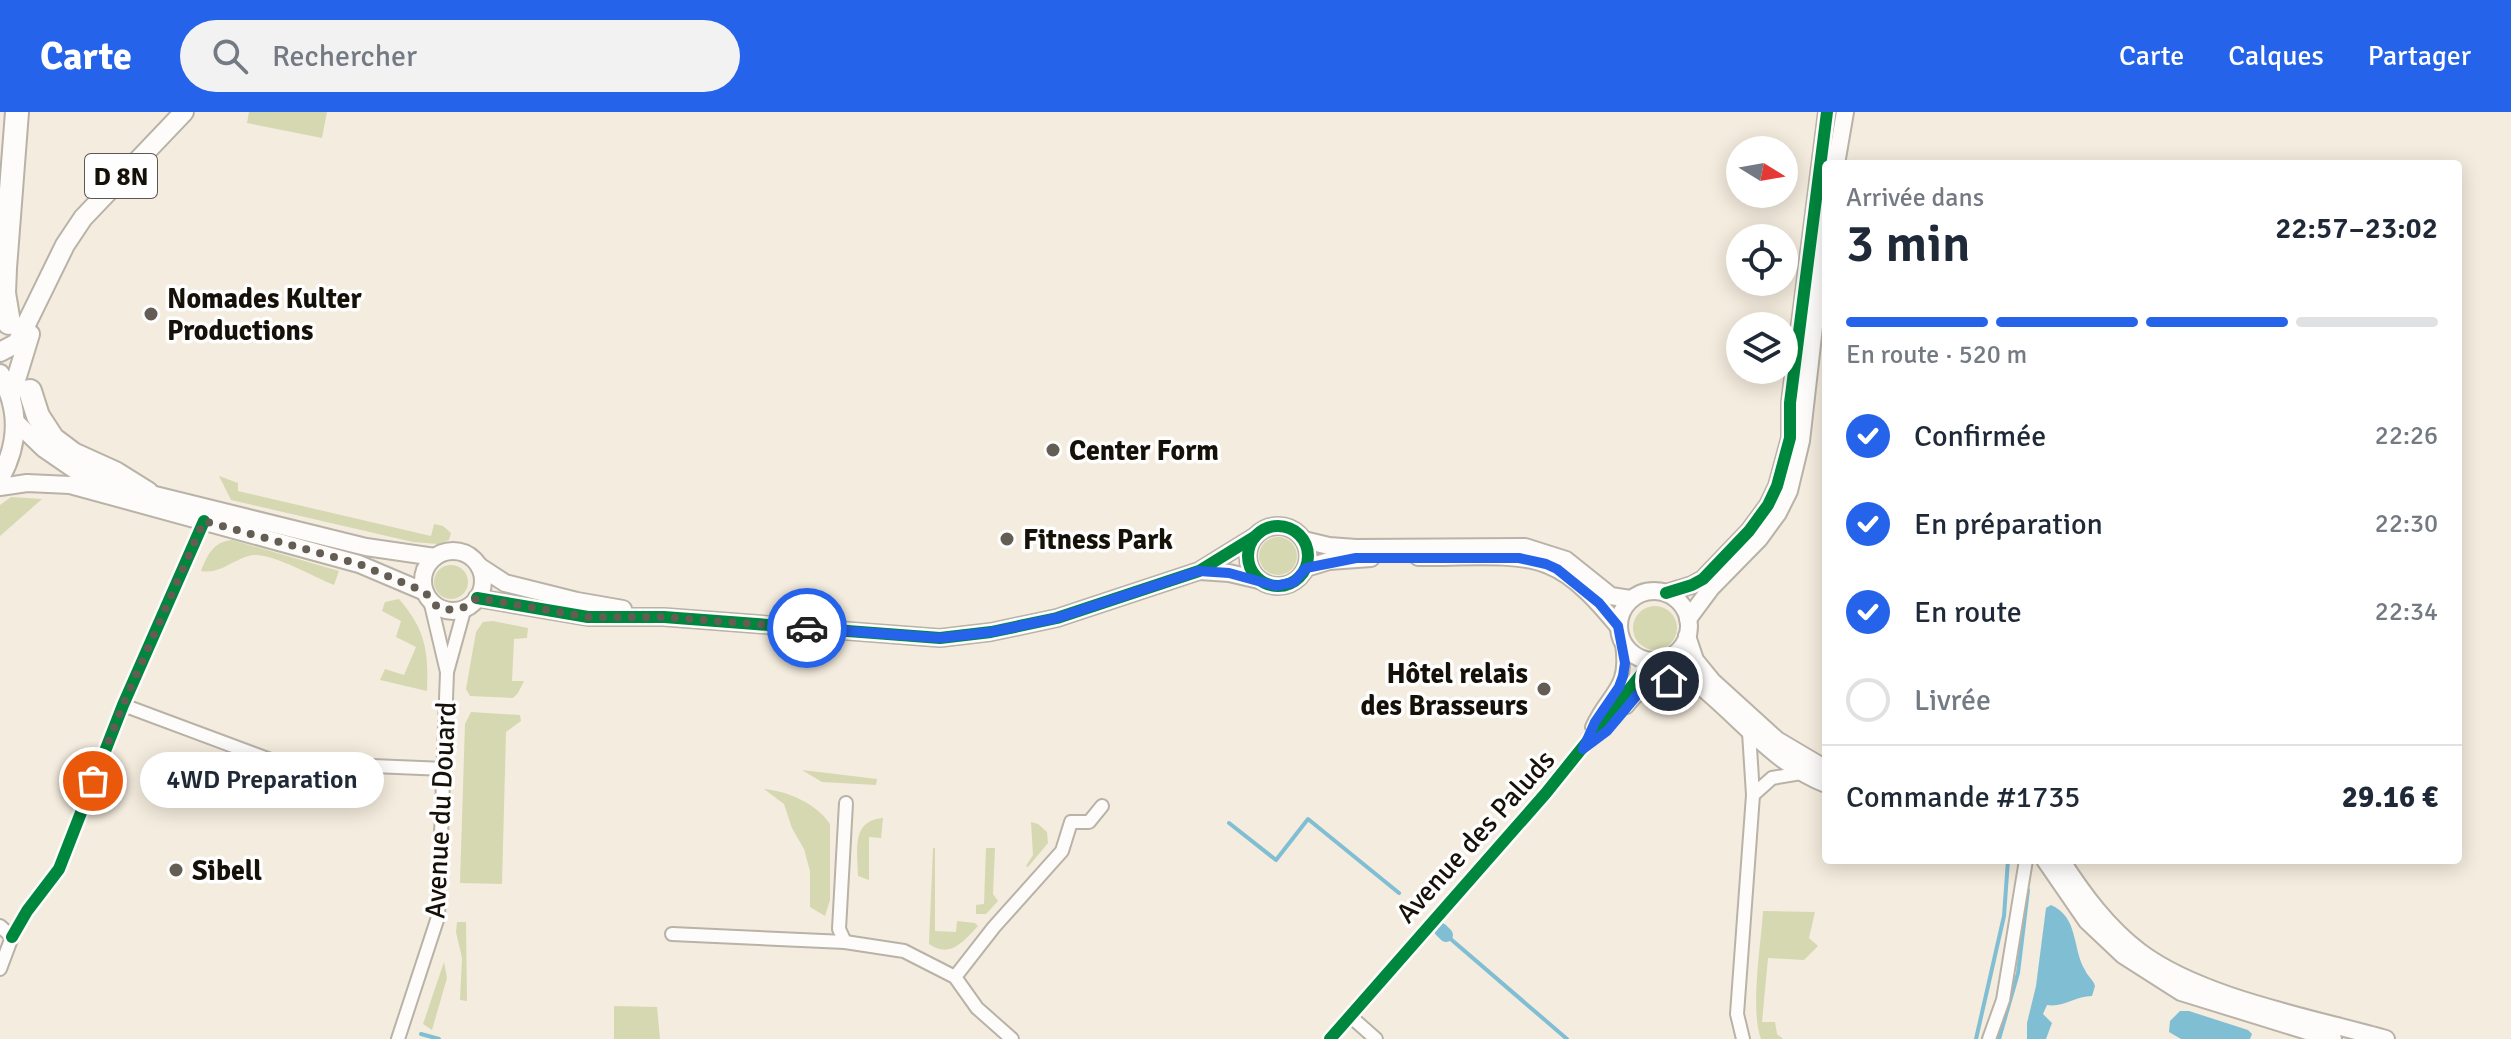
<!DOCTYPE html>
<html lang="fr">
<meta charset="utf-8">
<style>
:root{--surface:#fff;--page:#f2f2f3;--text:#1f2937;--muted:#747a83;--line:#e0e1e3;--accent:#2563eb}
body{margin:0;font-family:Signika,sans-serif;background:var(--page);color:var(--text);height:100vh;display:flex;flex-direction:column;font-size:30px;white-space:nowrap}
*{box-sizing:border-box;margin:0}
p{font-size:26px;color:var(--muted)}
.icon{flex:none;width:44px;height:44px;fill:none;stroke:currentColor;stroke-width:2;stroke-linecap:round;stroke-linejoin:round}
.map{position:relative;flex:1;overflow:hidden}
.side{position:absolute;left:1822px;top:48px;width:640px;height:704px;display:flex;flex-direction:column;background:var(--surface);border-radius:8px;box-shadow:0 4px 20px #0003}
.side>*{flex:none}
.needle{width:52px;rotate:101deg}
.controls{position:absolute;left:1726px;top:24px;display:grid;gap:16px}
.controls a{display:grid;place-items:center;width:72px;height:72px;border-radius:50%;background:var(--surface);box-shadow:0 4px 20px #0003;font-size:40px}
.pin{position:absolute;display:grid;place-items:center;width:68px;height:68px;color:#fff;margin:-34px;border:4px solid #fff;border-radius:50%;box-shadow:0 2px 8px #0007}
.courier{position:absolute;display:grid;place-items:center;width:80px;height:80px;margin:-40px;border:6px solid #2563eb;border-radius:50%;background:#fff;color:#222;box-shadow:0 2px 10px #0007}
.bubble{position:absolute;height:56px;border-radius:28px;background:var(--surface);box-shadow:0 4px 20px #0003;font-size:26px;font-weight:600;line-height:56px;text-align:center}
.head em{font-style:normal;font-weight:600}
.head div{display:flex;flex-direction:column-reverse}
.head{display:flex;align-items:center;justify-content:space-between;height:136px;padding:0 24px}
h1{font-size:52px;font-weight:600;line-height:60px}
.bar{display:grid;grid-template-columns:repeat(4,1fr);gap:12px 8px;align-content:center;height:96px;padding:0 24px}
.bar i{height:10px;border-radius:6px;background:var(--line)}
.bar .active{background:var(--accent)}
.bar p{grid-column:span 4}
.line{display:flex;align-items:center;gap:20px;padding:0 24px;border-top:2px solid var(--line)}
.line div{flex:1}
ol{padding:0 24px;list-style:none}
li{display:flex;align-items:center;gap:24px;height:88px}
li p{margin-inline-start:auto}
li .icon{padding:8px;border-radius:50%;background:var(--accent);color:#fff;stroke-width:4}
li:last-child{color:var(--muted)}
li i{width:44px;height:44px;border:4px solid var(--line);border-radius:50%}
header{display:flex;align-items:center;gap:48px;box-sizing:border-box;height:112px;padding:0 40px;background:var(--accent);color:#fff}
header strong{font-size:38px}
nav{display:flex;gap:44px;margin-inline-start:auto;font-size:28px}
.search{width:560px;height:72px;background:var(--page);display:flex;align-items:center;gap:20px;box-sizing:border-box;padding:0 28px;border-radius:44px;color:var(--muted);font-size:30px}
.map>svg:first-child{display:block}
.green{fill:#d6d8b2}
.water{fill:#80bed4}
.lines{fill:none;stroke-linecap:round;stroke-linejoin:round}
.stream{stroke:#80bed4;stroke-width:4}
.canal{stroke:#80bed4;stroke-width:14}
.street-casing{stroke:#b8b2a7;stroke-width:16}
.secondary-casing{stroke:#b8b2a7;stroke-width:20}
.primary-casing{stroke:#b8b2a7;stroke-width:22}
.highway-casing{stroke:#b8b2a7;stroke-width:26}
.street{stroke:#fdfcfa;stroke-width:12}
.secondary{stroke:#fdfcfa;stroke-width:16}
.primary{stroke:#fdfcfa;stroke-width:18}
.highway{stroke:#fdfcfa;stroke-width:22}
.cycleway-casing{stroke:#fefefe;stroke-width:17}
.cycleway{stroke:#00873e;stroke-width:12}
.done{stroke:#635d53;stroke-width:8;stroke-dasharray:0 14.4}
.route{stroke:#2563eb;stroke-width:10}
.poi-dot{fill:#635d53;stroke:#fefefe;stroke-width:3}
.labels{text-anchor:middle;stroke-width:7;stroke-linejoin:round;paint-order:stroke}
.shield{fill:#fefefe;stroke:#5b5752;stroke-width:2}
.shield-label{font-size:26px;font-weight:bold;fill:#151008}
.poi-label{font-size:28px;font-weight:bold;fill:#151008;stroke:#fefefe;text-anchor:start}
.street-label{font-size:28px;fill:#151008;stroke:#fefefe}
</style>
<header>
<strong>Carte</strong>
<div class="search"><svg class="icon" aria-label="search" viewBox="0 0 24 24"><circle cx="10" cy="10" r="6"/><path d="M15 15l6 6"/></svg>Rechercher</div>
<nav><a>Carte</a><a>Calques</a><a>Partager</a></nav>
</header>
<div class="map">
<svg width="2511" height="927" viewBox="0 0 2511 927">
<rect width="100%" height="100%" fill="#f4ecde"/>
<g class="green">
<polygon points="249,0 327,0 322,26 247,11"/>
<polygon points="219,364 238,371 238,379 431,424 434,412 443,414 451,421 449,428 438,432 413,430 231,388"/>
<polygon points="11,385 42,387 0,424 0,393"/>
<circle cx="1278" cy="444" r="19"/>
<path d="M 232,428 L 339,459 L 334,473 C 314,465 276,443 255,443 C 236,444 222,463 201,459 C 208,442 213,430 232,428 Z"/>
<circle cx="451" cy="470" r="17"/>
<path d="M 399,487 C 425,517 429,539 427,579 L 380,568 L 385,557 L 404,563 L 416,535 L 396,525 L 401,509 L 382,499 L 385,490 Z"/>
<circle cx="1655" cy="516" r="22"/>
<polygon points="493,509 528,516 527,526 514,527 512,569 524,569 518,581 513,586 470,584 466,577 476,520 483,510"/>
<polygon points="471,600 520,603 521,609 506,620 502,772 460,771 465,612"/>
<polygon points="802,658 877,667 876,673 822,670"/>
<path d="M 764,677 C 787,679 816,691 830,712 L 830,788 L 825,804 L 810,795 L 810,759 L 804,737 L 792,716 L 784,692 Z"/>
<path d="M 883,706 L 881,726 L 869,725 L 869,768 L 858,764 C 858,739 850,709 883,706 Z"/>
<polygon points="1031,710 1038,712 1047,720 1048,731 1028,755 1026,754 1033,743"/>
<path d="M 933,736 L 935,736 L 935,819 L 956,820 L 957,809 L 975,811 L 978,814 C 964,829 950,847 929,832 Z"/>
<polygon points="986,736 995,736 993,782 998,789 986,802 976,802 976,793 984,792"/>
<path d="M 1763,799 L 1815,800 L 1809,826 L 1818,834 L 1804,848 L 1768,846 L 1762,910 L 1775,910 L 1777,922 L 1783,927 L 1761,927 C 1750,899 1761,833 1763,799 Z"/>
<polygon points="457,810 466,810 467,889 460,888 462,846 456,820"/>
<polygon points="444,850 447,866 432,918 423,912"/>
<polygon points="614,894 657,895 660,927 614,927"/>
</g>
<g class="water">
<path d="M 2051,793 C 2079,805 2072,837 2085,858 C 2088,865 2093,867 2095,874 L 2092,884 C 2075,884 2063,896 2047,893 L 2043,902 L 2052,911 L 2046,927 L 2027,927 L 2027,911 L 2036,874 L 2046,796 Z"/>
<polygon points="2180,899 2189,899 2248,918 2252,922 2250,927 2181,927 2169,920 2170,909"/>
</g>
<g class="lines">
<g class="stream">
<polyline points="1229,711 1276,748 1308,707 1399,781"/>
<polyline points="1446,823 1567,927"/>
<polyline points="421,922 439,927"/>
<polyline points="1976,927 2004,804 2008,748"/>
<polyline points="1999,927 2018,861 2028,778"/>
</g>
<polyline class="canal" points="1441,818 1446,823"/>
<defs>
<g id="street">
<polyline points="447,560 465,495"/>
<polyline points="123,593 276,650 445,657"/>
<path d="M 1627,595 C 1649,566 1664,566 1698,576"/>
<path d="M 1592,615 C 1608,579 1629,578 1622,532"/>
<polyline points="1753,683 1772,666 1801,661"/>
<polyline points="0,814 12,825 0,857"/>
<polyline points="672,822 845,830 904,839 955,865 977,896 1012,927"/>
<polyline points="12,825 27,799 59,757 123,593 204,409"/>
<polyline points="845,830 839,817 846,691"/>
<polyline points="955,865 994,815 1062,739 1071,710 1089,710 1102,694"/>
<polyline points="1350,904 1376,927"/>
<polyline points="398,927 438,805 447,560 430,488"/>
<polyline points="1330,927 1546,681 1652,549"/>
<polyline points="1743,927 1737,902 1753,683 1749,620"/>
<polyline points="1989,927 2003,888 2026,748"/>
</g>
<g id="secondary">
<polyline points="1836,52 1845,0"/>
<polyline points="15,309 44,337 76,359 147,381 366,435 435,445"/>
<polyline points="0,375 27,371 70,373 359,452 425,480"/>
<circle cx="1278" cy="444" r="30"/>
<polyline points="1304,428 1329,434 1356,436 1525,435 1566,448 1611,484 1630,487"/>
<circle cx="453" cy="469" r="30"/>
<path d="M 1418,445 C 1454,446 1516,439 1548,453 C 1576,464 1600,492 1618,514"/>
<polyline points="479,454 505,471 577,489 623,497"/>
<polyline points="1306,456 1329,449 1371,446"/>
<polyline points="1200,459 1229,461 1259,468"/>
<circle cx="1654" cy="514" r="35"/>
<polyline points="1666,481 1692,473 1703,467 1749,419 1768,393 1777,374 1790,326 1790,291 1827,0"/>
<polyline points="477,486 588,505 664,505 940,526 991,520 1057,506 1199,459 1254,425"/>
<polyline points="1688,507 1711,476 1759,427 1778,401 1789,379 1801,329 1826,109"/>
<polyline points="1687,524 1695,548 1713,570 1777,628 1826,657"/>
<path d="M 1661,548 C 1723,579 1760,646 1826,672"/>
<polyline points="2045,748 2087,809 2123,843 2181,880 2333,927"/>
<path d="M 2061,748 C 2083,782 2107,815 2140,840 C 2201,886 2312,906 2386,927"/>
</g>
<g id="primary">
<polyline points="0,240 17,231 65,133 83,106 184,0"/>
<path d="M 0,262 C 20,296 19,332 0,366"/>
<polyline points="11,284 30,222"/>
</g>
<g id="highway">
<polyline points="9,211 4,181 5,156 17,0"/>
<polyline points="30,279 38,304 53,327 73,342 115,361 147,381"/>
</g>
</defs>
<use href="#street" class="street-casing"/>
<use href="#secondary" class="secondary-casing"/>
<use href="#primary" class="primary-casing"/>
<use href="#highway" class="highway-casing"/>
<use href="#street" class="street"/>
<use href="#secondary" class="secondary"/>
<use href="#primary" class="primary"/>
<use href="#highway" class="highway"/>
<defs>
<g id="cycleway">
<circle cx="1278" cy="444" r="30"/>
<polyline points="1666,481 1692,473 1703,467 1749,419 1768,393 1777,374 1790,326 1790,291 1827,0"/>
<polyline points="477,486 588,505 664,505 940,526 991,520 1057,506 1199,459 1254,425"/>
<polyline points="12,825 27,799 59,757 123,593 204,409"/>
<polyline points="1330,927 1546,681 1652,549"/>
</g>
</defs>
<use href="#cycleway" class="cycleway-casing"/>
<use href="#cycleway" class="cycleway"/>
</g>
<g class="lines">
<polyline class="done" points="93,669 123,593 204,409 359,452 425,480 435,493 446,498 465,495 477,486 588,505 664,505 807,516"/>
<polyline class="route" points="807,516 940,526 991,520 1057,506 1199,459 1229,461 1276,474 1294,470 1306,456 1356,446 1519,446 1546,452 1557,457 1599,491 1618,514 1625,551 1623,564 1619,575 1595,610 1583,637 1607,619 1644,575 1669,569"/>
</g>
<g class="poi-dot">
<circle cx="151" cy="202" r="8"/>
<circle cx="1053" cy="338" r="8"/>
<circle cx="1007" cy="427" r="8"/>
<circle cx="1544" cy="577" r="8"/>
<circle cx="176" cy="758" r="8"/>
</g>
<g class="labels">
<rect class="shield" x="85" y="42" width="72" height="44" rx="6"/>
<g class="shield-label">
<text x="121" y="73">D 8N</text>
</g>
<g class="poi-label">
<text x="167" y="196">Nomades Kulter<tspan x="167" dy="32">Productions</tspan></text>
<text x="1069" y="348">Center Form</text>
<text x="1023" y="437">Fitness Park</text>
<text x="1528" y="571" text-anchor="end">Hôtel relais<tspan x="1528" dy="32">des Brasseurs</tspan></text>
<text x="192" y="768">Sibell</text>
</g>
<g class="street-label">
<text transform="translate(440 698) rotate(-87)" y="10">Avenue du Douard</text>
<text transform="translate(1475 724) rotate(-48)" y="10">Avenue des Paluds</text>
</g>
</g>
</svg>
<div class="controls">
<a><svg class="needle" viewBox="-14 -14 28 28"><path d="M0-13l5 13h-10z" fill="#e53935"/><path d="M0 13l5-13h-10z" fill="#747a83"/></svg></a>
<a><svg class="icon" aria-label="locate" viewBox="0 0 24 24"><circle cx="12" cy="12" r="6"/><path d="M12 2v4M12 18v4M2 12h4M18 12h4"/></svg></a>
<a><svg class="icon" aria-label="layers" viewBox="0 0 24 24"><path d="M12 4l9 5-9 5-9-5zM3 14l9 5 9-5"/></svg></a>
</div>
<div class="pin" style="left:93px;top:669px;background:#ea580c"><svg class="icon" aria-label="bag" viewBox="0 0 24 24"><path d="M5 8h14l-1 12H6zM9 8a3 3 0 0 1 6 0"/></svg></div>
<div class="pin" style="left:1669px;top:569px;background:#1f2937"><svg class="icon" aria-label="home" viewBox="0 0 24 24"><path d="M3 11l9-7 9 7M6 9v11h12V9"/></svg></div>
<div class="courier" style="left:807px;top:516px"><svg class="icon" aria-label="car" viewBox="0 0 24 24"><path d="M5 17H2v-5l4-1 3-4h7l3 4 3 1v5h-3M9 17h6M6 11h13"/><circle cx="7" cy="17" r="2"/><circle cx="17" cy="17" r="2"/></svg></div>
<div class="bubble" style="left:140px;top:640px;width:244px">4WD Preparation</div>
<section class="side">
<div class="head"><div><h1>3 min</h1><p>Arrivée dans</p></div><em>22:57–23:02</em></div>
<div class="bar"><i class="active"></i><i class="active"></i><i class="active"></i><i></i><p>En route · 520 m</p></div>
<ol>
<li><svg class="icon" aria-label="check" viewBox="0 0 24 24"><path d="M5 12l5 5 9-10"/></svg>Confirmée<p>22:26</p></li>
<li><svg class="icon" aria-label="check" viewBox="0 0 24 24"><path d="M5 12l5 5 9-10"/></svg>En préparation<p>22:30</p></li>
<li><svg class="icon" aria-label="check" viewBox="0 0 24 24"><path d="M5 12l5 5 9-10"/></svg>En route<p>22:34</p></li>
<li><i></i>Livrée</li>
</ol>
<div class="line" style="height:104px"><div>Commande #1735</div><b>29.16 €</b></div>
</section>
</div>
